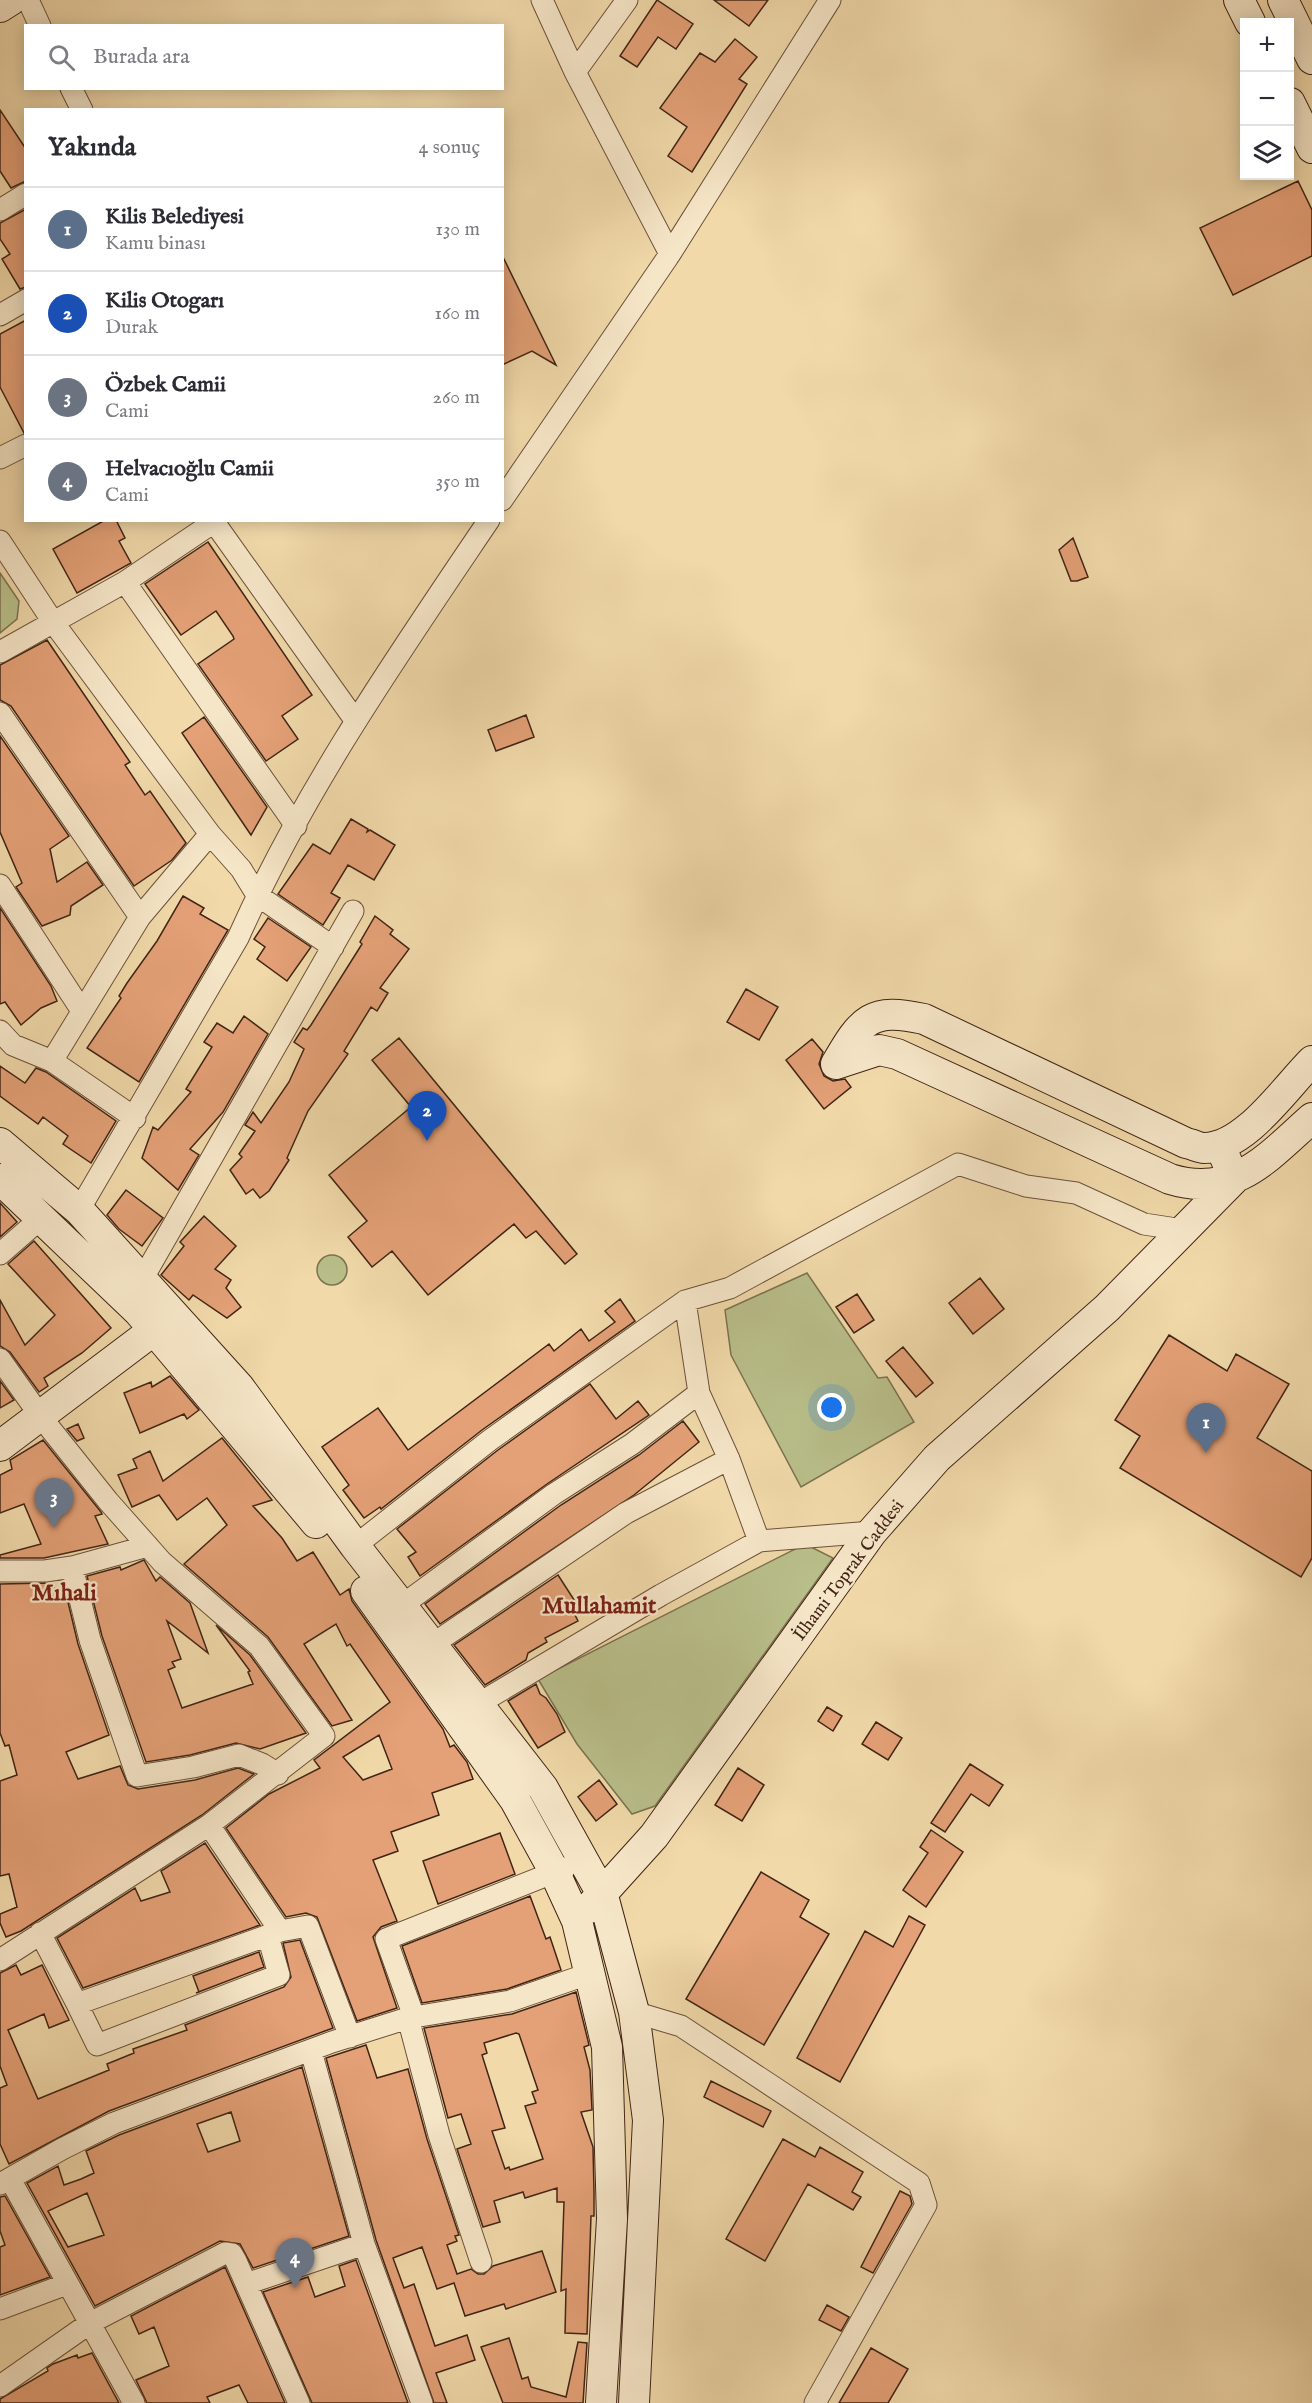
<!DOCTYPE html>
<html lang="tr">
<meta charset="utf-8">
<style>
:root{--surface:#fff;--page:#f7f7f7;--text:#2b2b33;--muted:#7c7c81;--line:#e1e1e2;--accent:#0f766e}
body{margin:0;font-family:"IM FELL English",serif;background:var(--page);color:var(--text)}
.controls{position:absolute;right:18px;top:18px;display:grid;overflow:hidden;border-radius:0px;box-shadow:0 3px 15px #0003}
.controls button{width:54px;height:54px;display:grid;place-items:center;padding:0;border:0;border-bottom:2px solid var(--line);background:var(--surface);color:var(--text);font:30px sans-serif}
.you{position:absolute;left:832px;top:1408px;width:21px;height:21px;margin:-15px;border:4px solid #fff;border-radius:50%;background:#1a73e8;box-shadow:0 0 0 9px #1a73e833}
.badge{display:grid;place-items:center;width:39px;height:39px;border-radius:50%;background:var(--accent);color:#fff;font-size:20px;font-weight:700}
.pin{position:absolute;translate:-50% -50px;filter:drop-shadow(0 2px 3px #0008)}
.pin::after{content:'';position:absolute;top:32px;width:21px;height:18px;background:inherit;clip-path:polygon(0 0,100% 0,50% 100%)}
.list{margin:0;padding:0;list-style:none}
h2{display:flex;justify-content:space-between;align-items:center;height:78px;margin:0;padding:0 24px;font-size:26px}
h2 small{font-size:20px;font-weight:400;color:var(--muted)}
.list li{display:grid;grid-template-columns:39px 1fr auto;gap:18px;align-items:center;box-sizing:border-box;height:84px;padding:0 24px;border-top:2px solid var(--line)}
.list b{display:block;font-size:22px;white-space:nowrap}
.list p{margin:0;font-size:20px;white-space:nowrap;color:var(--muted)}
.list em{font-size:20px;font-style:normal;color:var(--muted)}
.icon{flex:none;width:33px;height:33px;fill:none;stroke:currentColor;stroke-width:2;stroke-linecap:round;stroke-linejoin:round}
.map{position:relative;flex:none;width:1312px;height:2403px;overflow:hidden}
.search{position:absolute;background:var(--surface);box-shadow:0 3px 15px #0003;left:24px;top:24px;width:480px;height:66px;display:flex;align-items:center;gap:15px;box-sizing:border-box;padding:0 21px;border-radius:0px;color:var(--muted);font-size:22px}
.panel{position:absolute;background:var(--surface);box-shadow:0 3px 15px #0003;left:24px;top:108px;width:480px;height:414px;border-radius:0px}
.map>svg:first-child{display:block}
</style>
<div class="map">
<svg width="1312" height="2403" viewBox="0 0 1312 2403">
<rect width="100%" height="100%" fill="#f1d9aa"/>
<filter id="stains"><feTurbulence type="fractalNoise" baseFrequency=".00333" numOctaves="4"/><feColorMatrix values="0 0 0 0 .2 0 0 0 0 .09 0 0 0 0 .02 0 0 0 .5 -.17"/></filter>
<radialGradient id="worn" r=".72"><stop offset=".6" stop-color="#630" stop-opacity="0"/><stop offset="1" stop-color="#630" stop-opacity=".3"/></radialGradient>
<path fill="#b9bf8a" stroke="#7c7250" stroke-width="1.5" d="M0,573L19,601L17,619L0,633Z
M317 1270a15 15 0 1 1 30 0a15 15 0 1 1-30 0Z
M807,1273L878,1378L887,1377L914,1422L801,1487L731,1355L725,1310Z
M805,1544L833,1558L655,1806L632,1814L577,1744L538,1679Z"/>
<path fill="#e4a076" stroke="#402415" stroke-width="1.5" fill-rule="evenodd" d="M657,0L693,24L676,49L658,37L637,67L620,56Z
M714,0H768L749,26Z
M735,39L757,57L739,79L747,84L692,172L668,156L687,127L660,108L700,53L715,62Z
M0,110L26,149V181L11,188L0,171Z
M1298,181L1312,210V256L1233,295L1200,228Z
M26,209V287L20,289L2,259L10,254L0,239V223Z
M502,255L556,365L532,351L502,365Z
M26,320V432L24,433L0,387V334Z
M105,520H116L125,538L119,541L131,563L77,593L53,549Z
M1073,538L1088,577L1077,581H1071L1059,550Z
M208,542L312,695L282,716L298,739L266,761L198,664L234,639L233,636L216,611L181,635L145,584Z
M47,640L130,762L125,765L145,795L150,791L186,843L172,860L134,886L11,706L0,700V665Z
M526,715L534,737L496,751L488,730Z
M204,717L267,807L251,835L182,733Z
M0,736L69,836L50,849L57,882L87,862L103,885L71,906L70,915L42,926L16,887L22,883L0,832Z
M351,819L368,829L367,832L370,830L395,845L374,880L348,865L331,893L340,898L323,925L278,894L313,844L330,854Z
M183,896L204,908L200,914L228,930L139,1082L87,1048L121,998L119,996L127,983L157,941Z
M0,908L51,986L57,1001L41,1008L21,1025L5,1002L0,1004Z
M375,916L393,930L390,934L409,949L380,988L388,993L377,1011L371,1007L344,1051L348,1054L308,1111L287,1158L289,1160L269,1191L260,1198L253,1189L246,1194L230,1170L242,1157L239,1154L255,1131L245,1125L253,1112L261,1123L289,1082L304,1049L294,1042L303,1028L307,1030L311,1025L362,944L360,942Z
M268,918L311,947L287,981L257,959L265,947L254,939Z
M746,989L778,1007L759,1040L727,1022Z
M244,1016L268,1034L223,1112L190,1149L199,1155L178,1190L142,1158L153,1127L158,1130L191,1092L186,1089L212,1047L204,1042L217,1023L233,1033Z
M399,1038L577,1254L565,1264L536,1231L526,1238L514,1224L428,1295L392,1251L372,1267L348,1237L367,1221L329,1175L411,1107L372,1060Z
M812,1039L823,1052L819,1064L824,1076L833,1081L845,1079L851,1087L824,1109L786,1060Z
M0,1066L25,1083L36,1068L46,1072L116,1121L91,1163L63,1144L68,1136L43,1117L38,1124L0,1096Z
M126,1190L163,1218L142,1246L119,1229L107,1215Z
M0,1203L17,1222L0,1237Z
M204,1216L236,1246L215,1269L231,1280L226,1288L241,1307L227,1318L193,1295L189,1300L161,1275L184,1246L180,1242Z
M34,1241L111,1328L82,1353L44,1378L48,1386L39,1392L10,1352L0,1346V1300L25,1345L55,1315L8,1264Z
M980,1278L1004,1309L973,1334L949,1303Z
M857,1294L874,1320L854,1333L836,1307Z
M620,1299L635,1321L482,1430L381,1509L380,1507L364,1518L343,1490L349,1485L322,1447L378,1408L408,1450L549,1344L554,1351L581,1329L589,1341L615,1322L605,1311Z
M1169,1335L1227,1371L1236,1354L1289,1384L1257,1438L1312,1471V1558L1301,1577L1120,1468L1140,1436L1115,1420Z
M903,1347L933,1383L916,1397L886,1361Z
M170,1376L199,1410L187,1419L184,1414L140,1433L124,1393L151,1382L152,1387Z
M0,1381L14,1400L0,1408Z
M590,1384L616,1419L638,1401L649,1415L547,1484L420,1576L408,1557L416,1552L397,1529L498,1450Z
M683,1421L699,1442L634,1495L440,1624L425,1604L561,1505L639,1455Z
M78,1424L84,1438L77,1441L67,1429Z
M222,1438L272,1500L253,1506L282,1538L297,1561L313,1552L340,1595L349,1589L352,1601L443,1729L450,1747L454,1745L467,1762L473,1779L432,1793L439,1815L391,1832L398,1851L373,1860L397,1921L381,1927L373,1937L397,2008L357,2021L317,1917L306,1913L286,1917L226,1828L269,1794L320,1768L314,1760L390,1702L350,1644L347,1646L336,1624L304,1644L352,1720L332,1726L268,1637L184,1564L227,1525L207,1498L177,1520L159,1495L132,1507L118,1475L137,1468L133,1459L150,1451L163,1481ZM379,1735L392,1769L363,1780L343,1757Z
M43,1440L101,1512L102,1514L95,1516L108,1544L44,1558H0V1555L41,1544L24,1504L0,1513V1475L12,1469L10,1460Z
M144,1560L156,1581L160,1577L190,1603L208,1653L167,1621L181,1659L172,1662L175,1667L168,1670L182,1708L253,1684L248,1672L250,1671L216,1625L250,1655L306,1733L260,1749L236,1743L190,1755L146,1762L102,1636L87,1576L120,1567L121,1570Z
M558,1575L578,1606L572,1609L578,1621L545,1638L547,1642L528,1653L526,1660L485,1685L454,1645Z
M48,1583L67,1598L78,1644L109,1735L66,1752L78,1779L120,1766L128,1785L138,1789L195,1780L238,1768L254,1774L202,1815L21,1931L6,1937L0,1923V1914L17,1907L9,1874L0,1876V1781L17,1775L9,1745L5,1746L0,1733V1584Z
M536,1684L540,1694L546,1698L557,1714L565,1732L538,1748L508,1701Z
M827,1707L842,1716L833,1731L818,1721Z
M876,1722L902,1738L888,1760L862,1744Z
M970,1764L1003,1785L989,1806L971,1794L945,1832L931,1823Z
M738,1768L764,1785L742,1821L715,1805Z
M599,1780L617,1804L596,1821L578,1797Z
M931,1830L963,1852L926,1907L903,1890L928,1853L920,1847Z
M500,1833L515,1874L438,1904L423,1861Z
M205,1843L260,1925L83,1988L57,1938L135,1888L141,1901L170,1892L161,1871Z
M761,1872L809,1900L800,1917L829,1934L764,2045L686,1999Z
M530,1896L546,1939L550,1937L561,1970L507,1989L422,2003L402,1946Z
M909,1916L925,1925L840,2082L797,2058L865,1931L893,1947Z
M300,1940L333,2028L109,2111L9,2164L0,2144V2088L7,2085L0,2066V1973L16,1965L21,1975L42,1965L69,2020L49,2028L44,2014L8,2030L38,2099L109,2070L107,2064L134,2053L133,2049L187,2030L185,2025L284,1987L291,1977L283,1943Z
M259,1952L264,1967L196,1993L199,1992L193,1976Z
M576,1992L589,2045L584,2047L590,2070L592,2110L581,2112L593,2147L594,2193V2216H591L587,2334L565,2333L566,2289L561,2291L564,2202H557V2188L525,2198L523,2192L494,2201L500,2222L483,2227L457,2149L471,2144L461,2114L448,2118L424,2028L512,2014ZM516,2033L519,2034L538,2090L532,2092L536,2103L525,2106L543,2159L510,2170L509,2167L505,2169L492,2131L505,2128L482,2055L487,2053L484,2043Z
M366,2045L377,2078L408,2069L427,2139L459,2235L455,2236L457,2241L447,2245L457,2274L471,2269L478,2274H484L493,2266L542,2251L556,2292L506,2309L504,2304L465,2316L454,2283L437,2289L422,2247L393,2258L404,2288L414,2284L435,2346L467,2335L475,2360L436,2373L447,2403H434L376,2240L326,2058Z
M302,2067L349,2236L253,2268L240,2244L220,2241L95,2306L27,2183L58,2166L64,2185L81,2179L94,2173L86,2151L119,2135ZM231,2112L240,2141L208,2152L197,2124ZM87,2193L104,2235L68,2247L48,2211Z
M711,2081L771,2111L763,2127L704,2097Z
M783,2139L815,2157L820,2147L863,2172L852,2192L861,2197L853,2210L808,2184L765,2261L726,2239Z
M900,2191L910,2196L912,2204L873,2273L861,2267Z
M5,2196L50,2277L0,2295V2247L5,2245L0,2231V2197Z
M356,2260L408,2403H312L263,2292L308,2277L315,2297L345,2286L339,2266Z
M225,2267L285,2403H248L239,2385L207,2397L210,2403H147L136,2380L169,2366L154,2327L139,2334L131,2316Z
M827,2305L849,2317L841,2331L819,2320Z
M509,2338L522,2379L528,2377L531,2387L566,2397L578,2342L587,2343L583,2403H503L481,2347Z
M871,2348L908,2369L888,2403H839Z
M92,2353L119,2403H0V2399L48,2371L47,2368L53,2364L77,2355L78,2358Z"/>
<g fill="none" stroke-linecap="round" stroke-linejoin="round">
<g stroke="#6c513a" stroke-width="23">
<path id="street" d="M28,0L40,26
M542,0L575,72L670,254
M575,72L627,0
M71,88L82,110
M0,210L26,194
M0,315L26,300
M0,458L26,445
M502,500L670,254L830,0
M214,522L355,720
M0,541L53,622L210,834L241,869L257,895L333,947
M125,582L296,826
M0,652L125,582L217,520
M0,713L140,917
M0,885L82,1011
M0,1031L13,1045L52,1061L135,1118
M52,1061L140,917L210,834
M79,1210L238,938C304,790 398,655 489,520
M0,1254L40,1219
M143,1278L353,911
M685,1301L699,1393L729,1459L759,1541
M0,1359L41,1417L108,1501L162,1562L259,1646L324,1736L209,1825L0,1960
M355,1546L490,1440L685,1301L730,1288L958,1164L1026,1186L1076,1193L1144,1224L1183,1230
M72,1567L90,1640L137,1776L193,1767L239,1755L262,1764L278,1774
M0,1571H45L72,1567L148,1546
M401,1606L554,1494L632,1444L699,1393
M433,1644L626,1513L729,1459
M478,1704L661,1595L759,1541L872,1532
M209,1825L280,1931
M40,1933L77,2004L280,1931L308,1926L350,2037
M77,2004L97,2045L279,1975L268,1936
M634,2012L681,2026L919,2183L926,2205L815,2403
M311,2051L364,2244L422,2403
M10,2179L134,2403
M0,2184L62,2149L114,2123L332,2042L408,2018L510,2001L591,1973
M481,2262L439,2135L408,2018L413,2014L386,1939L565,1868
M246,2284L364,2244
M0,2309L67,2284
M0,2386L90,2323L225,2253L232,2254L236,2261L299,2403"/>
</g>
<g stroke="#402415" stroke-width="32">
<path id="secondary" d="M1239,0L1250,22
M1283,0L1312,59
M0,7L11,0
M1290,103L1312,148
M836,1064C862,1019 871,1007 924,1019L1186,1143C1192,1144 1199,1148 1204,1148C1245,1148 1285,1088 1312,1061
M836,1064L879,1050L897,1054L1170,1179C1234,1199 1268,1157 1312,1118
M0,1143L79,1210L239,1387L355,1546L543,1788L603,1896L634,2012L648,2120L634,2403
M0,1179L139,1312L316,1523
M0,1446L154,1330
M366,1591L515,1800L554,1871L577,1921L607,2047L612,2219L601,2403
M589,1908L654,1836L872,1532L937,1458L1107,1308L1234,1179L1220,1145"/>
</g>
<use href="#street" stroke="#f6e6c8" stroke-width="21"/>
<use href="#secondary" stroke="#f6e6c8" stroke-width="30"/>
</g>
<g text-anchor="middle" stroke-width="4.5" stroke-linejoin="round" paint-order="stroke">
<g font-size="18" fill="#402415" stroke="#f6e6c8">
<text transform="translate(848 1570) rotate(-53)" y="6">İlhami Toprak Caddesi</text>
</g>
<g font-size="24" font-weight="bold" fill="#7a1f14" stroke="#f6e6c8">
<text x="64" y="1600">Mıhali</text>
<text x="599" y="1613">Mullahamit</text>
</g>
</g>
<rect width="100%" height="100%" filter="url(#stains)"/>
<rect width="100%" height="100%" fill="url(#worn)"/>
</svg>
<div class="controls">
<button>+</button>
<button>−</button>
<button><svg class="icon" aria-label="layers" viewBox="0 0 24 24"><path d="M12 4l9 5-9 5-9-5zM3 14l9 5 9-5"/></svg></button>
</div>
<div class="you"></div>
<div class="pin badge" style="left:1206px;top:1453px;background:#5c6f8a">1</div>
<div class="pin badge" style="left:427px;top:1141px;background:#1a4fb4">2</div>
<div class="pin badge" style="left:54px;top:1528px;background:#6b7280">3</div>
<div class="pin badge" style="left:295px;top:2288px;background:#6b7280">4</div>
<div class="search"><svg class="icon" aria-label="search" viewBox="0 0 24 24"><circle cx="10" cy="10" r="6"/><path d="M15 15l6 6"/></svg>Burada ara</div>
<section class="panel">
<h2>Yakında<small>4 sonuç</small></h2>
<ul class="list">
<li><span class="badge" style="background:#5c6f8a">1</span><div><b>Kilis Belediyesi</b><p>Kamu binası</p></div><em>130 m</em></li>
<li><span class="badge" style="background:#1a4fb4">2</span><div><b>Kilis Otogarı</b><p>Durak</p></div><em>160 m</em></li>
<li><span class="badge" style="background:#6b7280">3</span><div><b>Özbek Camii</b><p>Cami</p></div><em>260 m</em></li>
<li><span class="badge" style="background:#6b7280">4</span><div><b>Helvacıoğlu Camii</b><p>Cami</p></div><em>350 m</em></li>
</ul>
</section>
</div>
